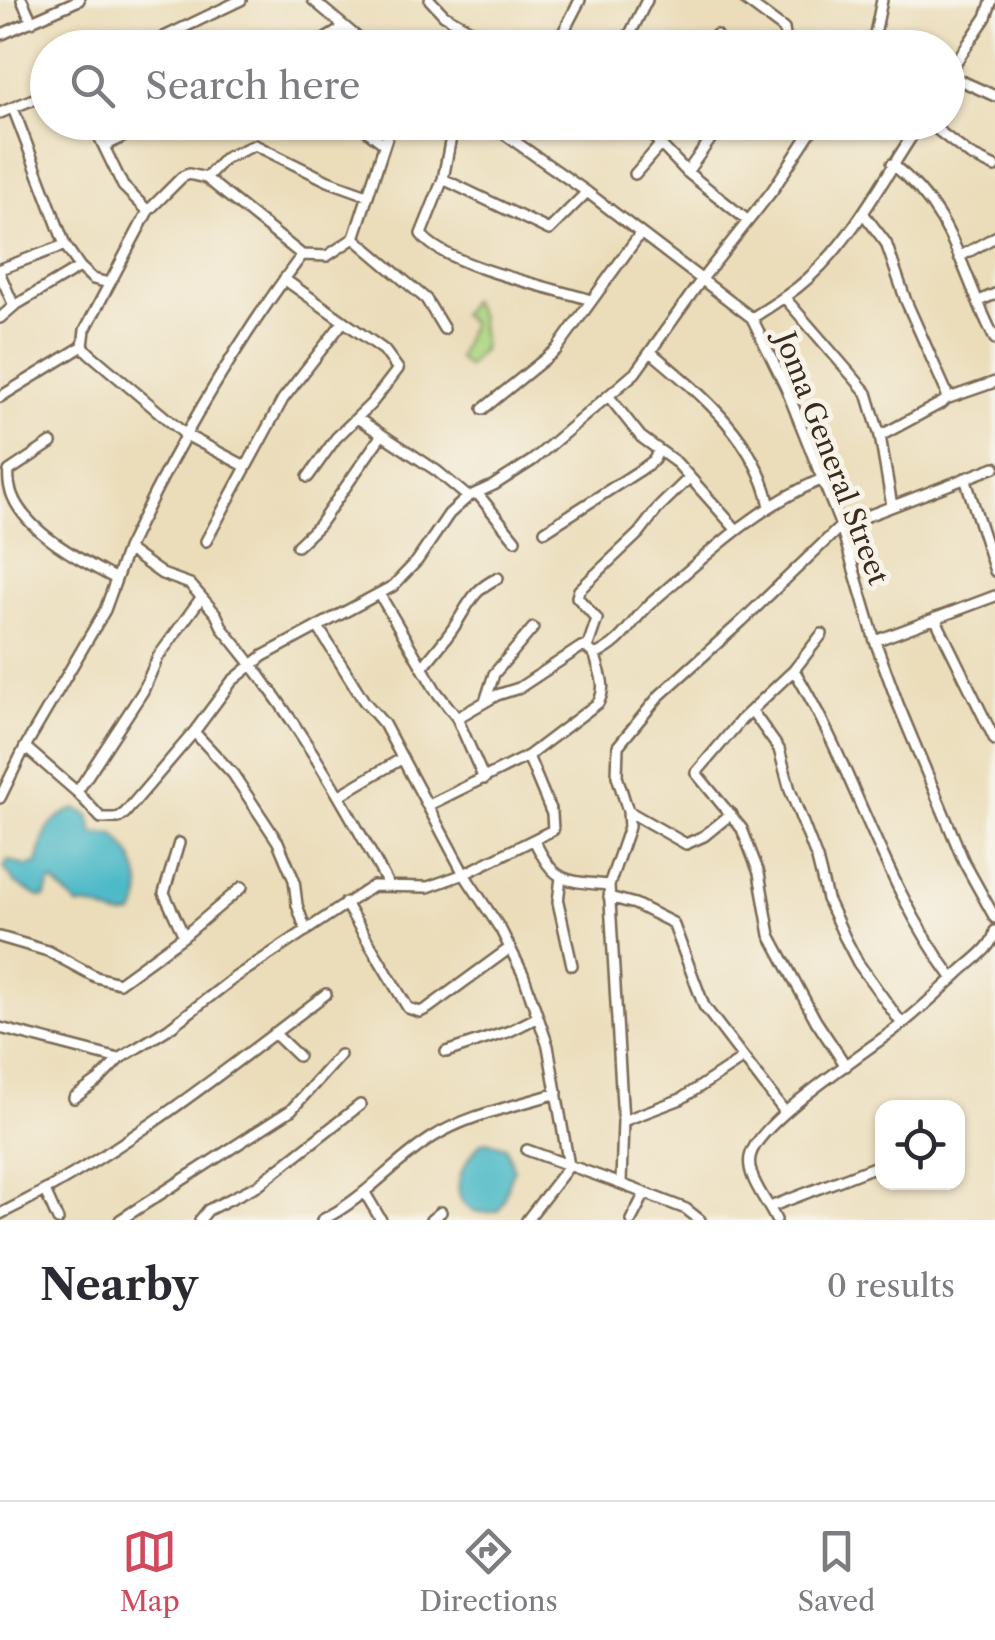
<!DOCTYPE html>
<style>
:root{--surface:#fff;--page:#f7f7f7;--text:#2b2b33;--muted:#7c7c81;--line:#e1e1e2;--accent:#d1495b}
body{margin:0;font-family:"Libre Caslon Text",serif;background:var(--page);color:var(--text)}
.controls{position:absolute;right:30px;bottom:30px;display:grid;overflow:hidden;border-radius:20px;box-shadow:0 2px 8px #0004}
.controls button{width:90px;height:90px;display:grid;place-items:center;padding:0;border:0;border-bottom:2px solid var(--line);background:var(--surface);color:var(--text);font:50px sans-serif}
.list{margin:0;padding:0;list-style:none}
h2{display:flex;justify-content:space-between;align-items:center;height:130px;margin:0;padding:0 40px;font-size:42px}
h2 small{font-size:32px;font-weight:400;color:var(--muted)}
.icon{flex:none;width:55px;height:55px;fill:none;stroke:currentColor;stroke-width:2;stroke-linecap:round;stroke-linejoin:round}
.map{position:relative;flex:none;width:995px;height:1220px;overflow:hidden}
.search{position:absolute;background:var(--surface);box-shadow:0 2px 8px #0004;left:30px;right:30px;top:30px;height:110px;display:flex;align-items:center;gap:25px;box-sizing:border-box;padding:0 35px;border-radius:55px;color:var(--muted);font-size:38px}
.sheet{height:280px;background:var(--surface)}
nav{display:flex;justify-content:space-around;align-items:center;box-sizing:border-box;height:140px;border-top:2px solid var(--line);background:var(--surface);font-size:28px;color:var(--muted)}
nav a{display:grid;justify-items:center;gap:5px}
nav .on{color:var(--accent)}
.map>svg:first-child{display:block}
</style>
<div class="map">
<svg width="995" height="1220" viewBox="0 0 995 1220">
<rect width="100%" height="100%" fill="#f7f3e8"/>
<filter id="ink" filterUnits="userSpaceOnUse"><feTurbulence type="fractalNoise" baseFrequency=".01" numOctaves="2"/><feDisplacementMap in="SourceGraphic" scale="20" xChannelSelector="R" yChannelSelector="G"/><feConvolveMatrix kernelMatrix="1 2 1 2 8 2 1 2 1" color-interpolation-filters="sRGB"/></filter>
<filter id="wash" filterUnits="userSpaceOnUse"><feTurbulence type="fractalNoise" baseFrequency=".0048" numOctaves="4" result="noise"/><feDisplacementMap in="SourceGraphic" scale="40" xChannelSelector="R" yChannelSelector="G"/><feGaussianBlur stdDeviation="2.25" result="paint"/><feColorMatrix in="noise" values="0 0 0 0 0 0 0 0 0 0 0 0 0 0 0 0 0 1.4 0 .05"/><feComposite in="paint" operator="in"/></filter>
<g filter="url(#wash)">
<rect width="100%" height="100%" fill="#ebddba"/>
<path fill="#abd581" stroke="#738050" stroke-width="2.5" d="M471,300L479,316L483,348L467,367L458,358L471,323L461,315Z"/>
<path fill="#4ebac8" stroke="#447273" stroke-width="2.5" d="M76,809L89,815L93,833L114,835C135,852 149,890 134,914C111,923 102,902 78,906L54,882L50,883L45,897H39L15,883L4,868L8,860L25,866L37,864C43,837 46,818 76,809Z
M486,1141L506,1147L514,1170C504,1183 509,1197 498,1211C456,1220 449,1185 470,1157C477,1149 476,1144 486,1141Z"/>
</g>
<g filter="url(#ink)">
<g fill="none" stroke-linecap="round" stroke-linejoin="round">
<g stroke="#796955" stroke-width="14">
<path id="minor" d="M22,0L32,22
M313,0L370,48
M430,0L444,15L503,48
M745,0L784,29L785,36L777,48
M0,35L79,0
M141,48L241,0
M310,48L345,27
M555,48L580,0
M623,48L647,0
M705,48L716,35
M866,48L875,34L882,0
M948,74L986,17L992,0
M948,75L995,96
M13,108L65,245L80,267L14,306
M0,113L48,93
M92,122L123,186L148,211
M355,122L384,144
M457,122L451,137L443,179L549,230L587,192
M487,122L587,192L752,318L786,388L841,526L875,641L898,704L964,862L995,918
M639,122L687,172L747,220
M927,122L970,155L995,167
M105,146L152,122
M892,164C957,215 960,272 995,339
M687,172L723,122
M635,174L660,145
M206,178L225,158L255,145L328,181L367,195
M443,179L421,234C444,266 550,287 591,300
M863,213L886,243L906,301L946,391V399L943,402L880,436
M354,238L426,299L444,329
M959,257L995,237
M80,267L93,279L109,283
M0,269L65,245
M0,274L14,306L0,318
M284,279L384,350L398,369L371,404L336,438L308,477
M784,297L867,393L880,436L892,506
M979,301L995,294
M752,318C768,308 784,298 798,287C851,245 883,178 921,122
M652,353C702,395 756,439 770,506
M0,397L83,346
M610,398L641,437L677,463L735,528
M946,399L995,382
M483,409L556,350L640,234
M357,418L437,471L468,497
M51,443L9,471C3,522 79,559 116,579
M245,466L186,435L89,353L83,346L85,330L148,211L182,177L189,174L206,178L302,255
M965,478L995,571
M477,493L515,540
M545,531L642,469L654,460L658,451
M206,541L283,399L343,322
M297,546L319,525L381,436
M380,595L436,691L457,718L484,779
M935,618L995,740
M318,627L364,701L384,724L464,874L501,930L523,974L548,1046L569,1166L527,1220
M822,634L794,670L741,720L696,773L742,829L759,873L770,935L816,1021L846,1066
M875,641L995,596
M587,648L597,619L577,597L579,590L639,533L659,507L689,478
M422,668C433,654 444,642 454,627C468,606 473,589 498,578
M794,670C856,772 881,881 953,979
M485,702L494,674L533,628
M752,711L779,749L790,790L817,859L827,899L845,938L858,963L902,1024
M457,718L497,695L519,688L581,647L587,648L595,655C625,641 628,624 651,603C705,556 755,508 820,480
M194,732L233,774L278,842L294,880L297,905L306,931
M25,747L77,792L101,818H118L125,813L194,732L232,681L263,656L393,586L417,561L449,514L468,497L494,485L533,460L635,373L702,279L772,191L817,122
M77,792L143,691L158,657L201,598
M340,795L401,759
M0,798L25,747L105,610L127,549
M429,805L528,756L598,703C608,685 599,673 595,655
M628,811L686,844L704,836L731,814
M534,840C555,883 563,881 609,885
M179,843L164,893L184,936
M561,877L558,902L572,965
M389,886C340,795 289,707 223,629L216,614L190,584L162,574L127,549C176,446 234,346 302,255L327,256L354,238L392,122
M609,897L635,904L673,923L704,1006L785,1112
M345,903L408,1008L420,1012L428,1008L510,948
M0,937L48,951L96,977L119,983L184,936L242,887
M0,1028L119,1059L168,1029L234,978L373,886L428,887L464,874L553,830L552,814L528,756
M274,1033L298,1056
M446,1052L510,1031L538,1017
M74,1098L99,1080L119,1059
M623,1121L681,1099L742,1059
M527,1150L621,1184
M45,1191L58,1220
M365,1193L381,1220
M770,1207L882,1164
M0,1214C118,1156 222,1073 326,994
M120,1220L291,1110L340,1055
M200,1220L208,1210L258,1185L360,1105
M322,1220C365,1199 394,1161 433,1137C469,1114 517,1106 557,1093
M431,1220L441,1212
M631,1220L644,1195
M700,1220L686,1209L621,1184L623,1121L609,885L629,827L628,811L617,776L618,746L660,695L742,621L841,526L995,467
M776,1220C768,1202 746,1177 750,1157C757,1122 867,1051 898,1027C920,1010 941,990 961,971C973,960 993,947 995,931"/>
</g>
<use href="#minor" stroke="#fff" stroke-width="9"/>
</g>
</g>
<g text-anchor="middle" stroke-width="10" stroke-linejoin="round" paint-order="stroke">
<g font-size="28" fill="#3b2a1e" stroke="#f7f3e8">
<text transform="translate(832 458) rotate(69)" y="10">Joma General Street</text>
</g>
</g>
</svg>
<div class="controls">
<button><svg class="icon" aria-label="locate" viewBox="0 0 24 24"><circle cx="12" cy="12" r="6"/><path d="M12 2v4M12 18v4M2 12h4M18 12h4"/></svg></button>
</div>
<div class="search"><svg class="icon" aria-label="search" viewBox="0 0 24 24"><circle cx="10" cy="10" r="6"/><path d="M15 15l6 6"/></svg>Search here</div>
</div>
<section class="sheet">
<h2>Nearby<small>0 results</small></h2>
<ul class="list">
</ul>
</section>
<nav>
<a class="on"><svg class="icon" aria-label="map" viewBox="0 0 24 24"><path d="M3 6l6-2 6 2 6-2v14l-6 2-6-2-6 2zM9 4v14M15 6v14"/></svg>Map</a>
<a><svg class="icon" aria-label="directions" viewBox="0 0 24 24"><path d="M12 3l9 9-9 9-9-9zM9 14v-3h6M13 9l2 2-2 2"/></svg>Directions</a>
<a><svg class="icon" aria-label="saved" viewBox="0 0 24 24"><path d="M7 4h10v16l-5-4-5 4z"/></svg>Saved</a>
</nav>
